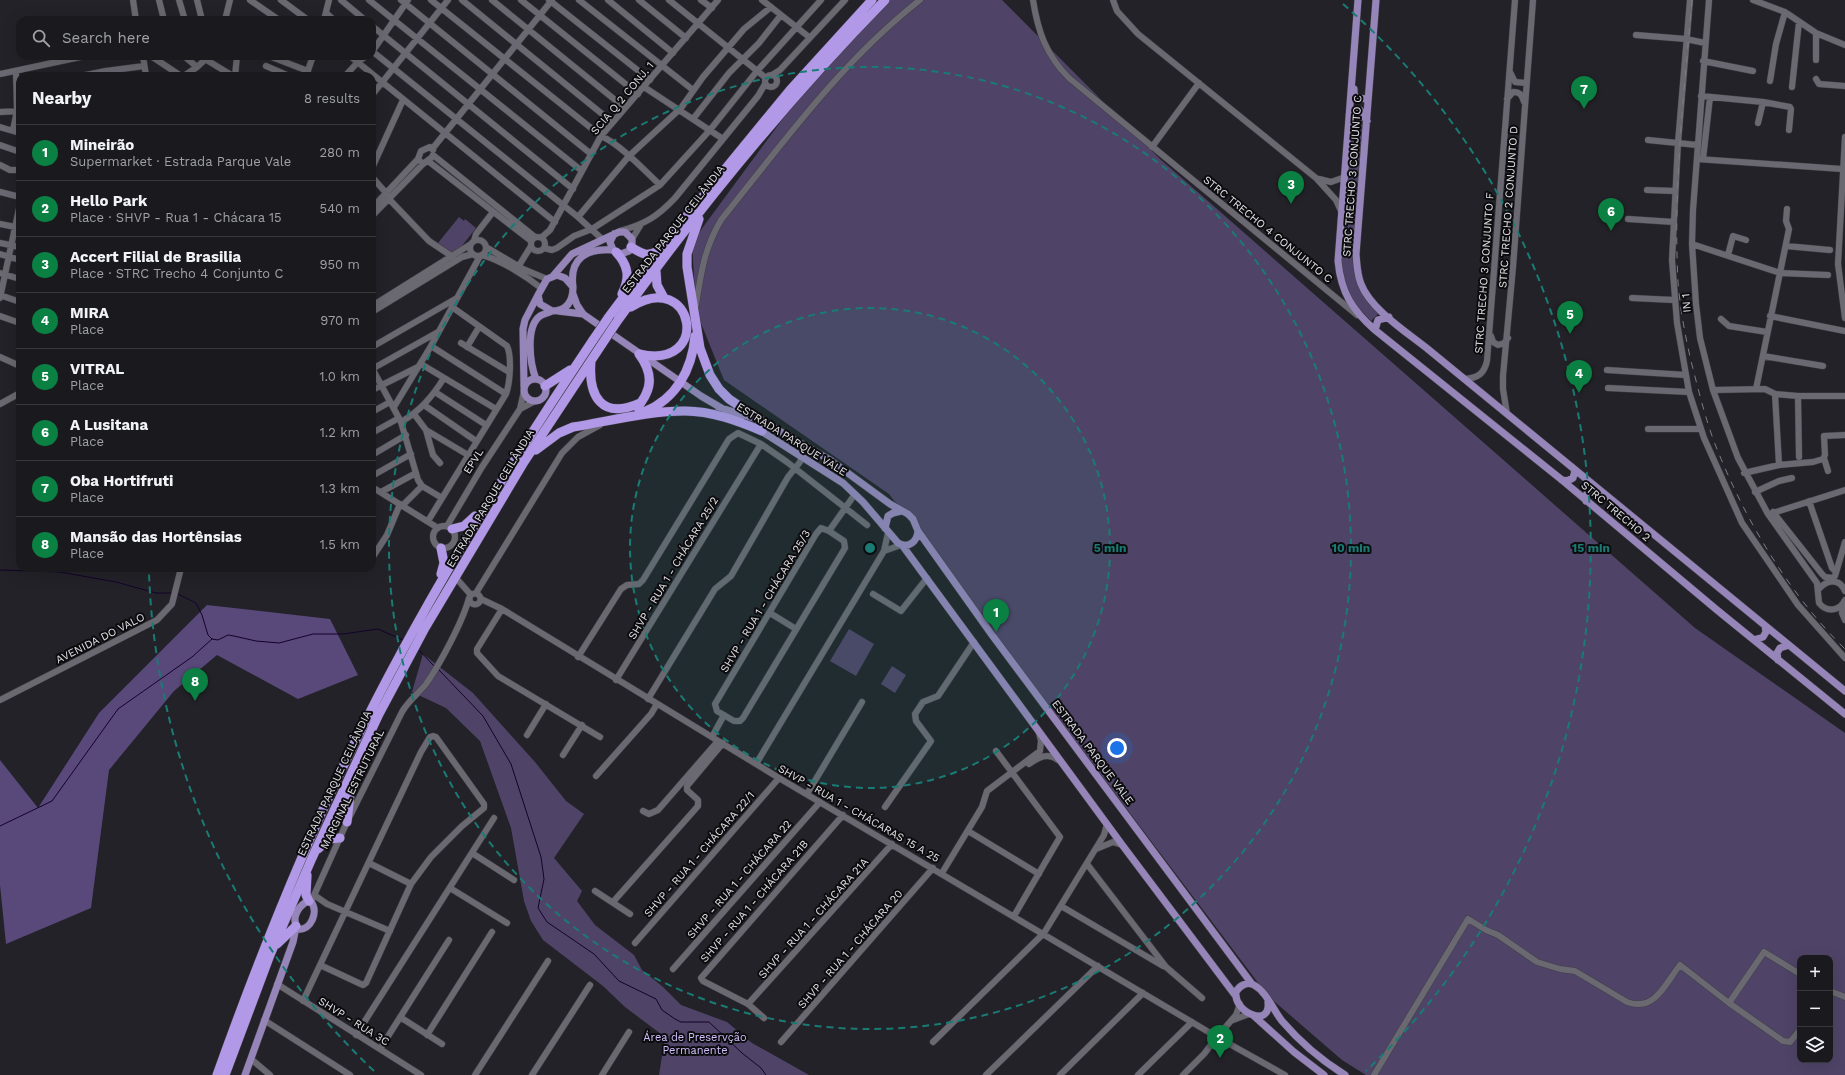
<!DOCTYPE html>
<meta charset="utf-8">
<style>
:root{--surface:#1a1a1e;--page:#27272b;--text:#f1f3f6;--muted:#9fa1a4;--line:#38383c;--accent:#0b8043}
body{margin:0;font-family:"Work Sans",sans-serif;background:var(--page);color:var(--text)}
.controls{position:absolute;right:12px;bottom:12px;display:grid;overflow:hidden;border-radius:8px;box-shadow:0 4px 16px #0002}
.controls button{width:36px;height:36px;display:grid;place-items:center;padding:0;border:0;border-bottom:1px solid var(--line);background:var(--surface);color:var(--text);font:20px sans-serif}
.you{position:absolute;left:1117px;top:748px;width:14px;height:14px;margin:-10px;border:3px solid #fff;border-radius:50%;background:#1a73e8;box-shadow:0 0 0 6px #1a73e833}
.badge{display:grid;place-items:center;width:26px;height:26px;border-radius:50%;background:var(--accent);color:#fff;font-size:13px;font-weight:700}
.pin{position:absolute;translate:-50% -33px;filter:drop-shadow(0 1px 2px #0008)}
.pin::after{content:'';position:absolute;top:21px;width:14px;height:12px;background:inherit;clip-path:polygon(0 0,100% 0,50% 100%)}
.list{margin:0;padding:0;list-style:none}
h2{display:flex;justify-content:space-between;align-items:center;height:52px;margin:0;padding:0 16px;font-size:17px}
h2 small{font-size:13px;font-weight:400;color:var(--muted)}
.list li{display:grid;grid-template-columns:26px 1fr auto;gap:12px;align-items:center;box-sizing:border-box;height:56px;padding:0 16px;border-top:1px solid var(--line)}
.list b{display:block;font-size:15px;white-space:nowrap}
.list p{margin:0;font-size:13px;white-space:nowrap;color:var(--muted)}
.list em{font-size:13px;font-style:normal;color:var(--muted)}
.icon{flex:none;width:22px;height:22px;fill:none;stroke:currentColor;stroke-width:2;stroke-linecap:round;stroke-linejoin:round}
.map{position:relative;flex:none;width:1845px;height:1075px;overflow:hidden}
.search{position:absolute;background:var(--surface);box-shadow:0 4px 16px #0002;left:16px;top:16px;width:360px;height:44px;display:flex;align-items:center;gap:10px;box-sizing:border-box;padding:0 14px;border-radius:12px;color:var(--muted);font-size:15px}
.panel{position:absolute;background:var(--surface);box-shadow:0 4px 16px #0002;left:16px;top:72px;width:360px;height:500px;border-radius:12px}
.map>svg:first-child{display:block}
</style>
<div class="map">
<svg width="1845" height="1075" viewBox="0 0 1845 1075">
<rect width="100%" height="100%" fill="#232228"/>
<path fill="#4f4467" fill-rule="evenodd" d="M884,0H1002L1160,159L1695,628L1845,733V1075H1366L1342,1060L1268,996L889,494L724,380L696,311L692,242L812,79ZM1800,958H1830V1060H1800Z
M1357,112L1362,116L1361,158L1352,255L1355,276L1364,296L1379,313L1371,321L1354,303L1343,280L1341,255L1353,115Z
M459,217L464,221L465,219L476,228L461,247L451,253L438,243Z
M849,629L874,644L856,676L830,661Z
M423,654L473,693L535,762L566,801L584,814L554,858L582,891L577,901L595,925L634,955L642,970L663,987L681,1005L727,1022L752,1043L809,1075H659L665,1037L625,1007L603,986L543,940L531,921L524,901L511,828L480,741L446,708L412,692Z
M892,666L906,675L895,693L881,684Z"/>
<path fill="#59497a" d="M207,605L330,619L358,675L298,699L217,655L174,691L109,770L91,908L6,944L0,885V760L38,808L99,713Z"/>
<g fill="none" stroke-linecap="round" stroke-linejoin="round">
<path stroke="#14022b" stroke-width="1" d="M0,570L60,572L116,582L156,593H173
M178,594L196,603L202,615L208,635L212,639L218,640L228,635L234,636L256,641L279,643L313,634H343L378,629L403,640
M418,649L435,667
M439,670L483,716L511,764L541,857L544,879L538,908L547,922L594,954L619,981L656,999L662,1010L675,1019L681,1022H709L742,1053L761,1068L766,1075
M0,826L52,801L118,709L192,657L212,639"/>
<g stroke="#403e44" stroke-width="7">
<path id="minor" d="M133,0L136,20
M159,0L164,20
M179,0L185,20
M197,0L202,20
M250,0L279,20
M281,0L308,20
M341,0L365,20
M369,0L582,171
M401,0L591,154
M431,0L601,136C620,144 645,171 660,185
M462,0L612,122
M492,0L625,108
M521,0L638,94
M549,0L650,80
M579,0L693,90
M608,0L673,53
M639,0L686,38
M669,0L766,78
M701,0L712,8
M762,0L809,37
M1033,0C1038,32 1046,55 1069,78L1357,315
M1113,0L1117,11L1138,34L1316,178L1336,200L1342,213
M1690,0L1678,143L1672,260L1677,323L1689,392L1704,438L1742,523L1798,605L1845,658
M1709,0L1693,210L1692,244L1696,304L1700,338L1713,390L1738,458L1768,514L1817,583L1819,603C1827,613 1840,611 1845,600
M1753,0L1785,12L1816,33L1845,45
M326,13L334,20
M225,20L230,0
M324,20L329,0
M372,26L573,189
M1816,33V60
M1636,35L1686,39L1705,43
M372,51L578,217L602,239
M372,52L408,0
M143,56L146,76
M151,56L181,76
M184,56L197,67
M269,56L308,71
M350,56L555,222
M205,59L233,76
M1703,61L1753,71
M266,66L289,76
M1510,72L1515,82L1526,83
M0,74L85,56
M765 81a6 6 0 1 1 12 0a6 6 0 1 1-12 0Z
M772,75L780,70L845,0
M81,76L106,71L144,66
M184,76L197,67L209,56
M235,76L237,56
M306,76L313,56
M345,76L357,63L366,56
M1816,79L1819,84L1845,86
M1770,81L1776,44L1785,12
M644,87L723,139
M1792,87L1799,22
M372,95L448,0
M1701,96L1763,102L1790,107L1791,109L1789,130
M1507,99L1513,92C1520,92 1522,95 1524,102
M0,112L20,111
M693,119L729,73L759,43L781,15
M1758,123L1763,102
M0,127L20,133
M13,130L17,111L16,71
M1845,137L1838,264L1845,318
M1648,140L1697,145
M0,145L20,152
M1152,147L1199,83
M433,148L552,0
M433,155L535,237
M418,159L423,164L431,158
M1697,159L1842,169
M1703,159L1710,97
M428,161L531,241
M0,165L10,170H20
M372,168L403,100
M372,177L387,194
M1319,179L1331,182L1345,177
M1647,190L1675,191
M0,192L20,197
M389,199L429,241L453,257
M372,208L418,159L421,151L430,147L433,150
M372,216L423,164
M578,217L629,156L681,108L703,77L744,29L771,7
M1628,219L1674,222
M0,224L20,228
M620,231C645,224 657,217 675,198L758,96L765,84
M531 244a7 7 0 1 1 14 0a7 7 0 1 1-14 0Z
M542,237L550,230L601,136L718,0
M632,239L640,226
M470 248a8 8 0 1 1 16 0a8 8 0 1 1-16 0Z
M474,241L476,234L493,212
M0,243L20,247
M1692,244L1780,273L1828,275
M1786,246L1830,250
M486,247L523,269L547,279
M544,248L552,250L557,248L574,236L592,229L660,185L710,130L757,71L821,0
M0,254L20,260
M482,255C501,260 526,276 541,288
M1728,255L1733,236L1746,240
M517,266L520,264L531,246
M0,273L20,279
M0,295L20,302
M0,298L20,204
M1632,298L1674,300
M696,305C701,273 704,249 721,220C783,143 841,62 920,0
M372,306L471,244
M372,312L462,257L473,254
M0,316L20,323
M1770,316L1845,331
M1721,319L1729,326L1767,332
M1491,336L1493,342L1498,345L1504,343L1508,338
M461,343L509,372
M431,346L506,394
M372,347L457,298
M467,347L479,327
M1763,356L1823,366
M0,357L20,366
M421,364L496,409
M372,368L401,422L418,480L422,486L442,498
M372,369L438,332
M1607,370L1686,375
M1464,379C1478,378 1484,374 1487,361L1515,0
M1608,388L1689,392
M1756,389L1789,229L1786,221L1787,209
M372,390L418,367
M1713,390L1765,389L1775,394L1798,396H1845
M435,392L486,425
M1775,394L1779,465
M1798,396L1799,457
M0,404L20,393
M424,405L476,441
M394,407L431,346L480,256
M520,409L535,401
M372,412L390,402
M414,414L426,430L468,455
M1507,414L1503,389V376L1513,267L1533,0
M401,422C420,411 432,397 444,378
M1648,429H1701
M426,430L433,455L440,463
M372,433L399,418
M372,455L406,435
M1824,458L1828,471
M1744,473L1779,465L1813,462L1823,459L1825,455L1824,436L1845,435
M372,476L411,454
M372,487L438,528
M381,492L416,473
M1755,492L1779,481L1792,478
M1809,501L1832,568L1836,572
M403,505L422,486
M1773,512L1822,574L1825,577L1834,578
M1770,514L1845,490
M428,521L506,394C510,383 512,357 507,346L452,307
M433 537a11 11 0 1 1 22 0a11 11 0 1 1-22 0Z
M447,526L482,467L520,409L524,391
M821,528L829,531L844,541L845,548L743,718L740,721H734L717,711L715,704L816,534Z
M829,531L855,494
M884,551L901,545
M372,558L387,535L400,504
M1835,576L1845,542
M456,578L471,595
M1818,590C1826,580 1839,577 1845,591
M476,593L562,453L578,437L600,425
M469.5 599a5.5 5.5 0 1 1 11 0a5.5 5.5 0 1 1-11 0Z
M873,594L901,611L927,578
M481,599L502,609L779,778L1217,1037L1236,1015L1240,1004
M1844,602L1842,613L1845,620
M502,609L477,649V653L498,676L600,737
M770,613L796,629
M578,657L621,589L627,585L639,584L643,580L729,439L738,433L761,444L787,462L867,525
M616,680L761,444
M648,699L715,589L731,576L788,477L800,462L802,456
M0,700L157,620L172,604L181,568
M527,735L546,704
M433,736L436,737L484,804V808L462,826L431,857L411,884L366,983L363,985L320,965L421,752L430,737Z
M712,737L724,715
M996,751L1060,837L1014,916
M563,755L582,725
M756,764L884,551L888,533
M1029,764C1039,757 1048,752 1058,760
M596,776L651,714L657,704
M807,794L862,702
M885,807L931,741L916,721L915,714L923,702L938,696L974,642
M643,811L649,814L658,810L718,741
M968,831L1039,874
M1096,849L1113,842L1122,845
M472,853L514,880
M369,863L411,884
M1087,864L1166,967L1202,998
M942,873L982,807L987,791L1040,751L1041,741L1039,733
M450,888L507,923
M595,891L630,914
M314,895L327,904L390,931
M311,902L347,822L402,712C408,701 418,694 426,684C440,664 463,621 469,598
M613,902L698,806V800L687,790V786L723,743
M1061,906L1163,966
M635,943L779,778
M673,969L820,802
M277,984L421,1075
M1830,991L1845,997
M303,1001L320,965
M1729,1003L1764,952L1800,974
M748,1004L892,844
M400,1017L442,1044
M764,1018L748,1004L703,981L701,978L843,815
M264,1020L350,1075
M1233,1020L1249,1014
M356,1035L494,818
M427,1035L492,932
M781,1042L933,868
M933,1042L1044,933L1104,835L1107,824
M380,1049L449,940
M251,1059L270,1075
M475,1075L548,961
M532,1075L590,985
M602,1075L629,1032
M986,1075L1098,966
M1060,1075L1143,993
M1138,1075L1192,1022
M1183,1075L1204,1054L1217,1037L1285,1075
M1374,1075L1468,919L1486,930L1498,935L1537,962L1560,969L1575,971L1627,1002C1655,1012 1665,984 1680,965L1729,1003L1783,1041L1790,1042L1800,1030"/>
</g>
<g stroke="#403e44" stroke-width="8">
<path id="major" d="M1358,0L1338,261C1341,292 1352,310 1375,330L1562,480L1717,610L1845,714
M1376,0L1356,254C1357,265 1357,274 1361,284C1371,310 1408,333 1429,350L1845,691
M1354,89V94L1357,98L1368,99
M1350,114L1355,110H1360L1367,121
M557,275L565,278L573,287C573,301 567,311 552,311L540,304L538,295L547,279Z
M553,276L572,254L619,232H625L632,239V244L629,251L621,254L613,250L610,242L614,234
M573,287C569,258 587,248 613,250
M573,294L577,305L583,314L701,396L740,419
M558,311L583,314
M1375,330L1378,320L1389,317
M536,379C530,364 525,327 540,316C543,314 548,313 552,311
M524 390a11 11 0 1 1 22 0a11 11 0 1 1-22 0Z
M524,387L523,329L525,320L538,295
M718,407L760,420L830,460L890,504L908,514L913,519L918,531C917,542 908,549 898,543L863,502L843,483L758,429
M1562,480L1567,481L1573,478L1575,471L1572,467
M1586,501C1585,493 1589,488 1597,488
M885,528L888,516L893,513L901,511
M918,531L992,635L1252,984
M902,545L1123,846L1235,995
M1754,640L1763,637L1766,632L1765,626
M1778,660L1777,653L1780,648L1789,645
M306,902H311C319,911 311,931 298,929C291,919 297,908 306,902Z
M1268,1002C1271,1029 1233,1012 1236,992C1239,986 1247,981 1254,985C1267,992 1273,1010 1282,1021C1300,1042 1321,1060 1345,1075
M1254,1016L1294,1052L1324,1075
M245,1075L293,942L296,927"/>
</g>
<g stroke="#403e44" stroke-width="10">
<path id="highway" d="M699,219L687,254V267L700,348L710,375L719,389L729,399L760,420
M631,247C642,254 647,257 658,251
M616,252C629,266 630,278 622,294
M656,271L657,285L664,298
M631,307C694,267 713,371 639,354
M608,318L658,251L790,90L872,0
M618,320C699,208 788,99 885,0
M591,361C588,397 602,420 640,403
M545,386L570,370
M638,408C640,403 644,399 646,394C653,380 648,366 639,354
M644,412C676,399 692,370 695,336
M536,450L559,433L573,427C610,421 648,411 685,411C712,411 738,421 762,431
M452,529L464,526L475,516
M441,548L444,563L441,574
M347,822L352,777
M318,849L329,839L340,838
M307,875L306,895L309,901
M277,944L296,926
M217,1075C260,955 307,836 365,722C432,589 510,464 593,340
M225,1075L270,955L312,858L378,716L425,628L524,462L602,344"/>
</g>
<use href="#minor" stroke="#6a6870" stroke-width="6"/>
<use href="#major" stroke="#9585b8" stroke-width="7"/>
<use href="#highway" stroke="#b299e8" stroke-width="9"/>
<path stroke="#7e7c82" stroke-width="1" stroke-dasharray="7 7" stroke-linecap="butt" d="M1692,0C1684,93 1673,188 1678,282C1680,308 1685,335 1691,361C1698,388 1705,418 1715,444C1744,518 1788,593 1845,649"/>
<g stroke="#403e44" stroke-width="10" stroke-linecap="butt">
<path id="highway-bridge" d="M593,340L608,318
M602,344L618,320"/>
</g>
<use href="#highway-bridge" stroke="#b299e8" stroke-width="9"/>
</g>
<circle cx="870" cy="548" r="240" fill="#1a7b74" fill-opacity=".12"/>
<g fill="none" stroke="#1a7b74" stroke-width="2" stroke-dasharray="7 5">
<circle cx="870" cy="548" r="240"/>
<circle cx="870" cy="548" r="481"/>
<path d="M374 1071A721 721 0 0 1 149 573M1343 4A721 721 0 0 1 1366 1071"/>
</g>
<g text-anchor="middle" stroke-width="4" stroke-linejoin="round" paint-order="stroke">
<g font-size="11" fill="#e2e0e5" stroke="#0c0c0f">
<text transform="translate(622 98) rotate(-50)" y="4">SCIA Q 2 CONJ. 1</text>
<text transform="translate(1352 176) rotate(-86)" y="4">STRC TRECHO 3 CONJUNTO C</text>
<text transform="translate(1508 207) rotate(-86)" y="4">STRC TRECHO 2 CONJUNTO D</text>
<text transform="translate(673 229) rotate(-52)" y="4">ESTRADA PARQUE CEILÂNDIA</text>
<text transform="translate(1268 229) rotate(39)" y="4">STRC TRECHO 4 CONJUNTO C</text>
<text transform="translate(1484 273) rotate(-86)" y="4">STRC TRECHO 3 CONJUNTO F</text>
<text transform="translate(1686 303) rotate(-95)" y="4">IN 1</text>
<text transform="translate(792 439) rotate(32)" y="4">ESTRADA PARQUE VALE</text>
<text transform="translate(473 461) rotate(-58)" y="4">EPVL</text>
<text transform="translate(490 498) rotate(-59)" y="4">ESTRADA PARQUE CEILÂNDIA</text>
<text transform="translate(1616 511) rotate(40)" y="4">STRC TRECHO 2</text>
<text transform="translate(673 568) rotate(-59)" y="4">SHVP - RUA 1 - CHÁCARA 25/2</text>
<text transform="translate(765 601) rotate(-59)" y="4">SHVP - RUA 1 - CHÁCARA 25/3</text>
<text transform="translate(100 638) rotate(-27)" y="4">AVENIDA DO VALO</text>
<text transform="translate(1093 752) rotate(53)" y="4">ESTRADA PARQUE VALE</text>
<text transform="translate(334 783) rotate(-65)" y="4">ESTRADA PARQUE CEILÂNDIA</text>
<text transform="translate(352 789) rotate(-64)" y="4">MARGINAL ESTRUTURAL</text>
<text transform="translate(859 813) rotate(30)" y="4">SHVP - RUA 1 - CHÁCARAS 15 A 25</text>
<text transform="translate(699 854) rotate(-49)" y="4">SHVP - RUA 1 - CHÁCARA 22/1</text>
<text transform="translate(739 879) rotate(-49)" y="4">SHVP - RUA 1 - CHÁCARA 22</text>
<text transform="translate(754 901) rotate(-49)" y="4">SHVP - RUA 1 - CHÁCARA 21B</text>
<text transform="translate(813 918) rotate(-48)" y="4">SHVP - RUA 1 - CHÁCARA 21A</text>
<text transform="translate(850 949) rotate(-49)" y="4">SHVP - RUA 1 - CHÁCARA 20</text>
<text transform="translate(354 1021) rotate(32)" y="4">SHVP - RUA 3C</text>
</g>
<g font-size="11" fill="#d1bffd" stroke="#0c0c0f">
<text x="695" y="1041">Área de Preservção<tspan x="695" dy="13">Permanente</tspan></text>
</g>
</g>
<circle cx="870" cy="548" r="6" fill="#1a7b74" stroke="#0c0c0f" stroke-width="2"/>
<g font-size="12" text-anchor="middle" font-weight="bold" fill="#1a7b74" stroke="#0c0c0f" stroke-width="4" stroke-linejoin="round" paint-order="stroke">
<text x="1110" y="552">5 min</text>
<text x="1351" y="552">10 min</text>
<text x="1591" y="552">15 min</text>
</g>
</svg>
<div class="controls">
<button>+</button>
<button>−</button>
<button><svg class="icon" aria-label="layers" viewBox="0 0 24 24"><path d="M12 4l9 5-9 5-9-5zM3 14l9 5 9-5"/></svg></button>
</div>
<div class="you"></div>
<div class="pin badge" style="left:996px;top:632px">1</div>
<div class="pin badge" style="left:1220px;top:1058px">2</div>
<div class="pin badge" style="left:1291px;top:204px">3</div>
<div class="pin badge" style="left:1579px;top:393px">4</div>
<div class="pin badge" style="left:1570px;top:334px">5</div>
<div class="pin badge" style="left:1611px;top:231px">6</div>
<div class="pin badge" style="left:1584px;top:109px">7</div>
<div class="pin badge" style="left:195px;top:701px">8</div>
<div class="search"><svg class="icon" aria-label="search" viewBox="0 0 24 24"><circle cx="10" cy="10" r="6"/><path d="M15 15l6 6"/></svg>Search here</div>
<section class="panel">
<h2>Nearby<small>8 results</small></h2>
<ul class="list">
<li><span class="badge">1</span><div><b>Mineirão</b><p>Supermarket · Estrada Parque Vale</p></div><em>280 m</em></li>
<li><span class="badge">2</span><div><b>Hello Park</b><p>Place · SHVP - Rua 1 - Chácara 15</p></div><em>540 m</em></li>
<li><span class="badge">3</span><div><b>Accert Filial de Brasilia</b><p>Place · STRC Trecho 4 Conjunto C</p></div><em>950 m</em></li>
<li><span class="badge">4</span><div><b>MIRA</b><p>Place</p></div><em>970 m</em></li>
<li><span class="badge">5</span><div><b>VITRAL</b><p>Place</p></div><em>1.0 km</em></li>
<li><span class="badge">6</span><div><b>A Lusitana</b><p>Place</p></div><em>1.2 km</em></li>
<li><span class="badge">7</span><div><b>Oba Hortifruti</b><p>Place</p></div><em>1.3 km</em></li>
<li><span class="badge">8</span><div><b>Mansão das Hortênsias</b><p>Place</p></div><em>1.5 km</em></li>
</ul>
</section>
</div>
